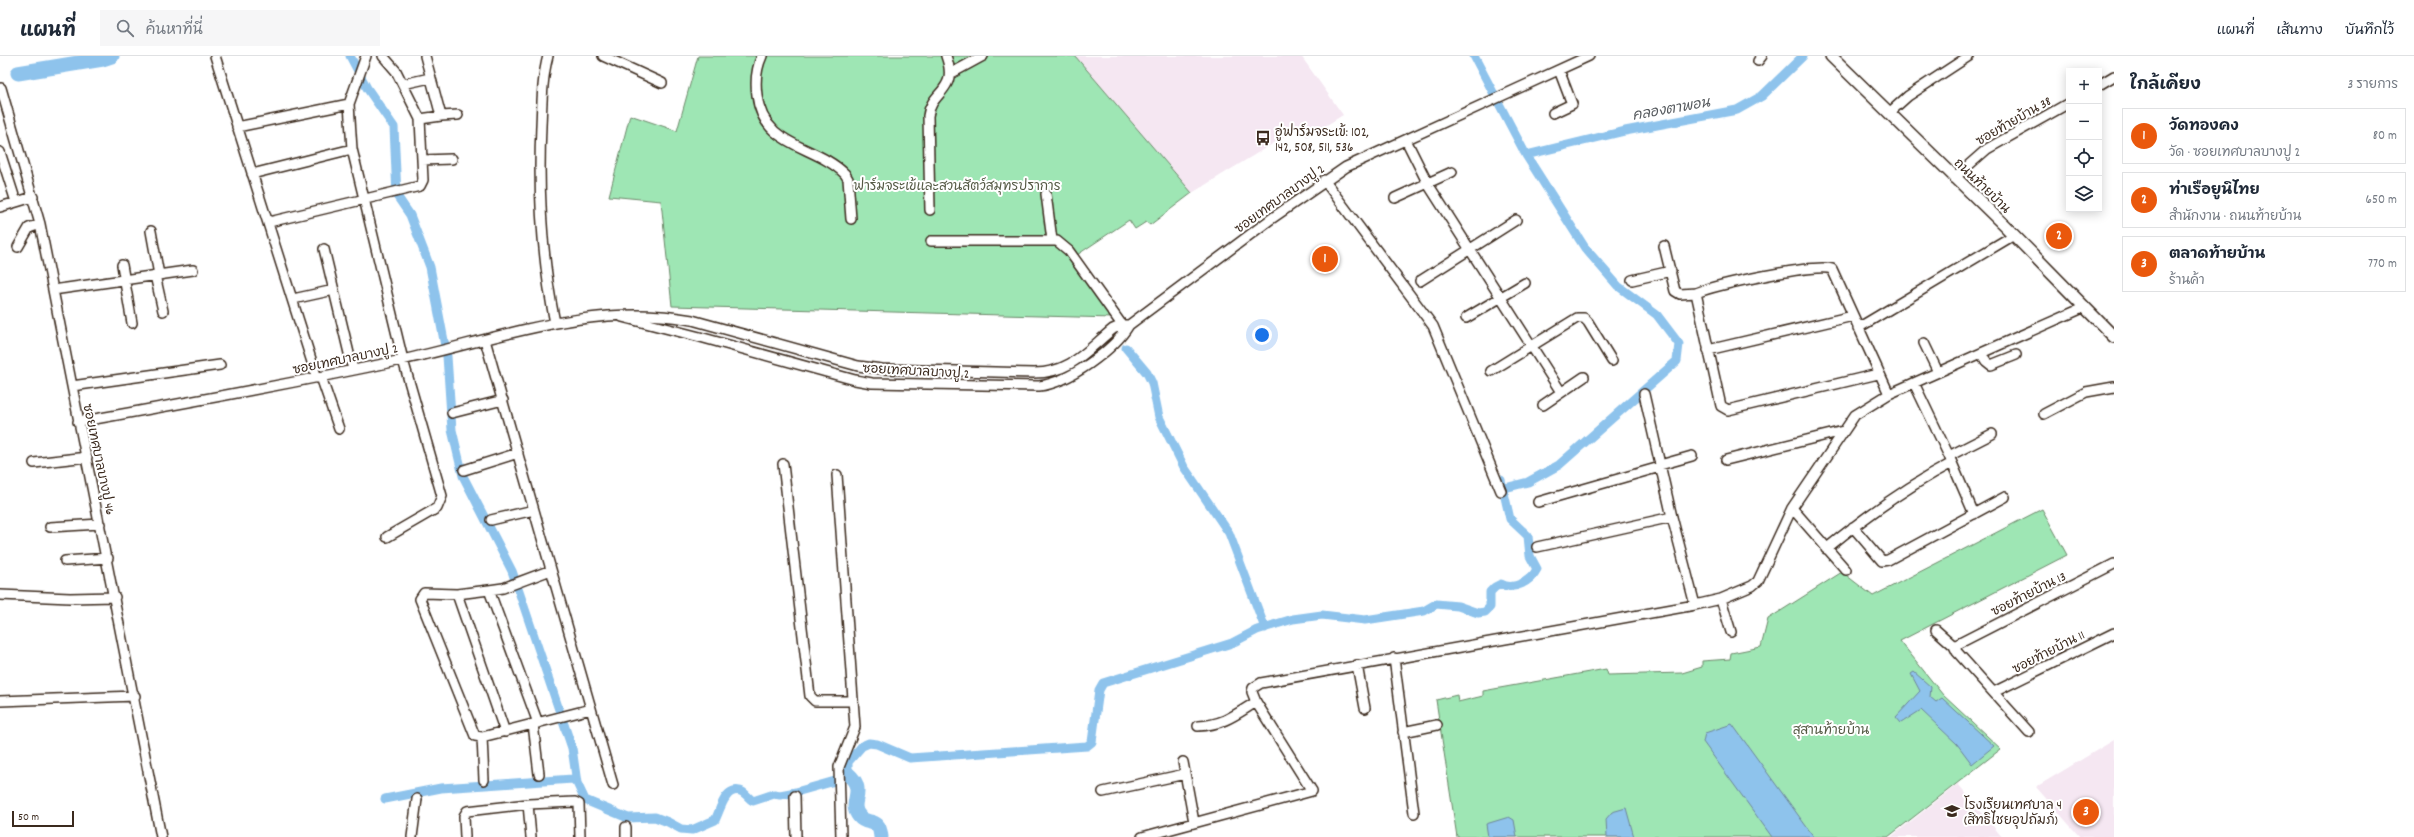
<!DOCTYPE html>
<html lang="th">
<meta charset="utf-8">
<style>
:root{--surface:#fff;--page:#f6f6f7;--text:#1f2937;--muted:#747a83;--line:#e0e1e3;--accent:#ea580c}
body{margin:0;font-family:Dekko,"Playpen Sans Thai",sans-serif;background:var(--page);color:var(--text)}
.controls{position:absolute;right:12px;top:12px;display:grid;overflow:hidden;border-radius:0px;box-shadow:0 2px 10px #0003}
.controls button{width:36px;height:36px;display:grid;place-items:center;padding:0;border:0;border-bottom:1px solid var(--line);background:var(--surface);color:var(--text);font:20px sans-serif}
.scale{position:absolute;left:12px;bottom:10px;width:62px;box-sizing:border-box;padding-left:4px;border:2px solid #3b2a1e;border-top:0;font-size:11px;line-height:14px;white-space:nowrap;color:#3b2a1e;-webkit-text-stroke:3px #fff;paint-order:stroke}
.you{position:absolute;left:1262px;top:279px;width:14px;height:14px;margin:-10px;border:3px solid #fff;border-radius:50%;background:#1a73e8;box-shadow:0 0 0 6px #1a73e833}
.badge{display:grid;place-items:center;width:26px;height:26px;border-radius:50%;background:var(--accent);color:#fff;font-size:13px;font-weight:700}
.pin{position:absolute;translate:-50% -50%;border:2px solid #fff;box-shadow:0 1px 4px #0006}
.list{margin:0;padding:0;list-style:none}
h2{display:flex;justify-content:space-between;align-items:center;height:52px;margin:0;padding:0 16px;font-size:17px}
h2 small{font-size:13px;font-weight:400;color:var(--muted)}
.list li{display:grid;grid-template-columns:26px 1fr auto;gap:12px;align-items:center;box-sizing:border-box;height:56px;margin:0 8px 8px;padding:0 8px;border:1px solid var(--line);border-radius:0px}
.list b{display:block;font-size:15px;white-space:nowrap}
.list p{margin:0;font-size:13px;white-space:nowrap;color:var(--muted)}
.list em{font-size:13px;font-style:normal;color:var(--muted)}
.icon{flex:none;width:22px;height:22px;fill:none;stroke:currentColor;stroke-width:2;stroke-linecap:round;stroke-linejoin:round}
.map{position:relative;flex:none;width:2114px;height:781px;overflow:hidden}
header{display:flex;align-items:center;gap:24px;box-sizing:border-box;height:56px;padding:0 20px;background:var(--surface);border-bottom:1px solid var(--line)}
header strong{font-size:19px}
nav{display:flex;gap:22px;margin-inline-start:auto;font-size:14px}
.search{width:280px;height:36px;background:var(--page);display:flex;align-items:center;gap:10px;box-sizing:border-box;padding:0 14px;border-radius:0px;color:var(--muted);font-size:15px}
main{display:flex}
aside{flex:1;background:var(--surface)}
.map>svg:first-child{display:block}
</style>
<header>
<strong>แผนที่</strong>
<div class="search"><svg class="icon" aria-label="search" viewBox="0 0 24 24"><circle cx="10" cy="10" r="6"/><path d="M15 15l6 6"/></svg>ค้นหาที่นี่</div>
<nav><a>แผนที่</a><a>เส้นทาง</a><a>บันทึกไว้</a></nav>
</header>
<main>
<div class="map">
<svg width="2114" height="781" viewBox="0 0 2114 781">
<rect width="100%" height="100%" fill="#fff"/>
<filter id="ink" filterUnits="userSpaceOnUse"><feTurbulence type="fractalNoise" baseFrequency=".025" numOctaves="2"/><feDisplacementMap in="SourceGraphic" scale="8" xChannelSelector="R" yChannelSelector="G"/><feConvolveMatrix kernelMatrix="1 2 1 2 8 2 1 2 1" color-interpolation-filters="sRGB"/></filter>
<g filter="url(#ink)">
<path fill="#f5e7f2" d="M1075,0H1301L1343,59L1307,81L1300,71L1192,137Z
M2114,684V781H2080L2036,731Z
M1958,728L2002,781H1891Z"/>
<path fill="#9ee6b4" stroke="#6c8869" d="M698,0H1075L1192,137L1150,169L1146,166L1135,173L1129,164L1071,203L1113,262L672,250L661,145L609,140L630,59L677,75Z
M2042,453L2067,499L1900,585L1943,639L2001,693L1888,781H1457L1436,644L1457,639L1458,646L1483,640V635L1606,613L1608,619L1682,617L1702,611V605L1730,603L1731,597L1761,591L1768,563L1842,516L1873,540Z"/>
<path fill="#8ec3ec" stroke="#6d869a" d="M1914,616L1931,631L1930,641L1936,646L1942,642L1994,690L1972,708L1957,688L1921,654L1901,667L1896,661L1920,635L1911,618Z
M1732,668L1814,781H1772L1703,686L1705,677Z
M1626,752L1634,781H1607L1606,763L1612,756Z
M1509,761L1514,764L1517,781H1488L1486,768Z"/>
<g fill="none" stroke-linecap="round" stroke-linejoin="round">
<path stroke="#8ec3ec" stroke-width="9" d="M350,0L367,32L394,71L397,140L410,159L430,211L445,290
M1474,0L1526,99L1585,192L1618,230L1657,259L1679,288L1677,305L1559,409L1528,426L1505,432
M1526,99L1625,75L1737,54L1762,40L1803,0
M1126,292L1147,317L1152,327L1159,361L1184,411L1229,477L1265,572
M447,300L452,374L463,420L512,515L572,692L577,727
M385,743L441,732L573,723L577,727L585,744L628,762L655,761L668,766L681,773L692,774L715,764C720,756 724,731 740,735C745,736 748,742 753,745L774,738L780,739L796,736L842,723L848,718V706L862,690L869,687L877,688L910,702L1087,690L1092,686L1099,634L1103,627L1232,587L1257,574L1293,563L1322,559L1365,564L1424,555L1436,548L1458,550L1478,557L1485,556L1490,551V536L1495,531L1501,528C1514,535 1531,525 1537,513L1530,500L1528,480L1510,463L1501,424"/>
<path stroke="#8ec3ec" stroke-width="15" d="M18,17L103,3L112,0
M848,718C868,735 847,746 859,760C867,771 879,759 881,781"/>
<g stroke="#3b2a1e" stroke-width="12">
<path id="minor" d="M215,0L317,322
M366,0L349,48L352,93L403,304L442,440L437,452L387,481
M383,0L396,15L420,63L441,60L425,0
M548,0C542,22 542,47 541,70C538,136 542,202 555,267
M603,0L662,27
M762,0C756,13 755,25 757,39C763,92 815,88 845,118L848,123L851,163
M1758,5L1762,0
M950,18L983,0
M403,28L430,22
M2099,29L2114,20
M1,32L40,168L161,781
M1553,57L1572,48L1559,14
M1889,57L1908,40L1969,0
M441,60L458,59
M237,71L349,48
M1406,84L1428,128L1561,336
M0,96L16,146
M422,104L452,103
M252,118L352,93
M1954,122L1987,93L2069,47
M1324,124L1433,270L1501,435
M1046,138L1052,184
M1395,142L1452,116
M0,151L33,141
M930,154L928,60C931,34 959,36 946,0
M269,166L420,130L423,124L420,63
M151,175L159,219
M931,185H1057L1069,195L1122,269
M1664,190L1675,235L1680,238L1696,237
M18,191L29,172L40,168
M324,193L353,314
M122,209L132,267
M155,219L163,255
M1632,224L1671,215
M1420,225L1516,164
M53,234L193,214
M293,243L334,234
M622,261L700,281L855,324L872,327L1039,330C1068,327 1114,294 1129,269L1271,163L1346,111L1589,0
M1466,262L1525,227
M1858,272L2014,179
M485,284L613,729
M1924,287L1938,316
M1708,294L1853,260
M1981,297L1986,305L1991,309L2016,299
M1491,315L1577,262H1584L1588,266L1612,305
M1878,318L1728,354L1721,350L1696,237C1715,229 1815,207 1832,213L1889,338
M321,321L339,373
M1914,327L1949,400
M72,330L220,309
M1644,338L1672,461L1695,549
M1543,349L1584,321
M452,357L503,344
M2044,358L2086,336L2114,331
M78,366C186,347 294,327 402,304C497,283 594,245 692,264L858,310L882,313L1034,317C1071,317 1087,294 1113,273L1122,269H1129
M1726,404L1843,375
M34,407L87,401
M1952,407L1974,458
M783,408L810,640L815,645H853
M1660,409L1692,400
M464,414L518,397
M837,419L855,671L839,711L841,781
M1538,446L1660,411
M1792,452L1846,514
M491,464L534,454
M50,471L100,468
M1853,471L1882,505L1888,504L2005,441
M1537,491L1672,461
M1826,493C1866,460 1906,431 1952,407L1949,400L1992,378
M65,505L108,502
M551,514L503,532L489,534L457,538L424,537L420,543L475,680L482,681L591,653
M489,534L538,667
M457,538L505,676
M0,539L70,542L115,541
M1721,543L1731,576
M1936,574L1954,590L1957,596L2029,676
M1954,590L2114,508
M1394,602L1414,757
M1357,609L1365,652
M1994,636L2114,577
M0,645L135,640
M533,668L539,718
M1198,670C1223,669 1235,659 1256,646
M1403,676L1437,669
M482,681L484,724
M1183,706L1194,766
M1103,736L1185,718
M795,740L796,781
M528,748L575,746L579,748L580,781
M412,781L417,743
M465,781L464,760L467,755L528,748L531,781
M626,781V771
M1142,781L1312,735L1256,646L1252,636L1253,632L1261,627L1695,549L1721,543L1752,530L1758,525L1792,452L1855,359L1889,338L2085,251"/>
</g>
<g stroke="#3b2a1e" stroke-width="14">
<path id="tertiary" d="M1831,0L2004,169L2114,281"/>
</g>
<use href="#minor" stroke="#fff" stroke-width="9"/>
<use href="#tertiary" stroke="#fff" stroke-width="11"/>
</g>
</g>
<defs>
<g id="bus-bare" transform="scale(1.2)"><path d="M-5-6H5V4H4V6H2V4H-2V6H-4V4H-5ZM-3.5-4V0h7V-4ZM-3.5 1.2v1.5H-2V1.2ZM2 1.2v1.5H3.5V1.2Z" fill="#3b2a1e" stroke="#fff" stroke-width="2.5" paint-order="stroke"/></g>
<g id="school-bare" transform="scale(1.2)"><path d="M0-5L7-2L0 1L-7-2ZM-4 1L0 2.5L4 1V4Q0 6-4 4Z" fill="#3b2a1e" stroke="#fff" stroke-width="2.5" paint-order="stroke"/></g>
</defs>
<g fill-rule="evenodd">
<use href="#bus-bare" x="1263" y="82"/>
<use href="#school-bare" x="1952" y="755"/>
</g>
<g text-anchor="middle" stroke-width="4" stroke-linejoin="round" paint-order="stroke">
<g font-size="13" fill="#3b2a1e" stroke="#fff">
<text transform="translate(2013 64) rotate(-30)" y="5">ซอยท้ายบ้าน 38</text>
<text transform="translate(1983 129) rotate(44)" y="5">ถนนท้ายบ้าน</text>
<text transform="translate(1279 142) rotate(-36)" y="5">ซอยเทศบาลบางปู 2</text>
<text transform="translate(345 302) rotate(-12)" y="5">ซอยเทศบาลบางปู 2</text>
<text transform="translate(916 314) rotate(3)" y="5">ซอยเทศบาลบางปู 2</text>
<text transform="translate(100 403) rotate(78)" y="5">ซอยเทศบาลบางปู 46</text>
<text transform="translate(2028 537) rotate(-27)" y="5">ซอยท้ายบ้าน 13</text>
<text transform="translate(2048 595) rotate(-27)" y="5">ซอยท้ายบ้าน 11</text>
</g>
<g font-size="13" fill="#3b2a1e" stroke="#fff" text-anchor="start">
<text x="1275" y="80">อู่ฟาร์มจระเข้: 102,<tspan x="1275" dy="15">142, 508, 511, 536</tspan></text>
<text x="1964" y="753">โรงเรียนเทศบาล 4<tspan x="1964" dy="15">(สิทธิไชยอุปถัมภ์)</tspan></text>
</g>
<g font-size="13" fill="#545944" stroke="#fff">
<text x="957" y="134">ฟาร์มจระเข้และสวนสัตว์สมุทรปราการ</text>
<text x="1831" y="678">สุสานท้ายบ้าน</text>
</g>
<g font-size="14" font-style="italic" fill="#54585c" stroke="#fff">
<text transform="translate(1671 52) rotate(-10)" y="5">คลองตาพอน</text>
</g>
</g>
</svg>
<div class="controls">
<button>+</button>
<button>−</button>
<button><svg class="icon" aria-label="locate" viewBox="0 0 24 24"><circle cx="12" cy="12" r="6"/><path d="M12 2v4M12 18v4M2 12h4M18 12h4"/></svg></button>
<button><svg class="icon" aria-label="layers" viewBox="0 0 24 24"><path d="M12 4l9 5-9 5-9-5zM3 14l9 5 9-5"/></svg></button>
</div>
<div class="scale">50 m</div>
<div class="you"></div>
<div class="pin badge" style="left:1325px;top:203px">1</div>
<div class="pin badge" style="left:2059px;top:180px">2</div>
<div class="pin badge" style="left:2086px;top:756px">3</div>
</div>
<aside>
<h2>ใกล้เคียง<small>3 รายการ</small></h2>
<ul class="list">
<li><span class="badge">1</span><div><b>วัดทองคง</b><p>วัด · ซอยเทศบาลบางปู 2</p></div><em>80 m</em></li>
<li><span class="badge">2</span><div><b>ท่าเรือยูนิไทย</b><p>สำนักงาน · ถนนท้ายบ้าน</p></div><em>650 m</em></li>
<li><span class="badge">3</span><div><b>ตลาดท้ายบ้าน</b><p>ร้านค้า</p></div><em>770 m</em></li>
</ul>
</aside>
</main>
